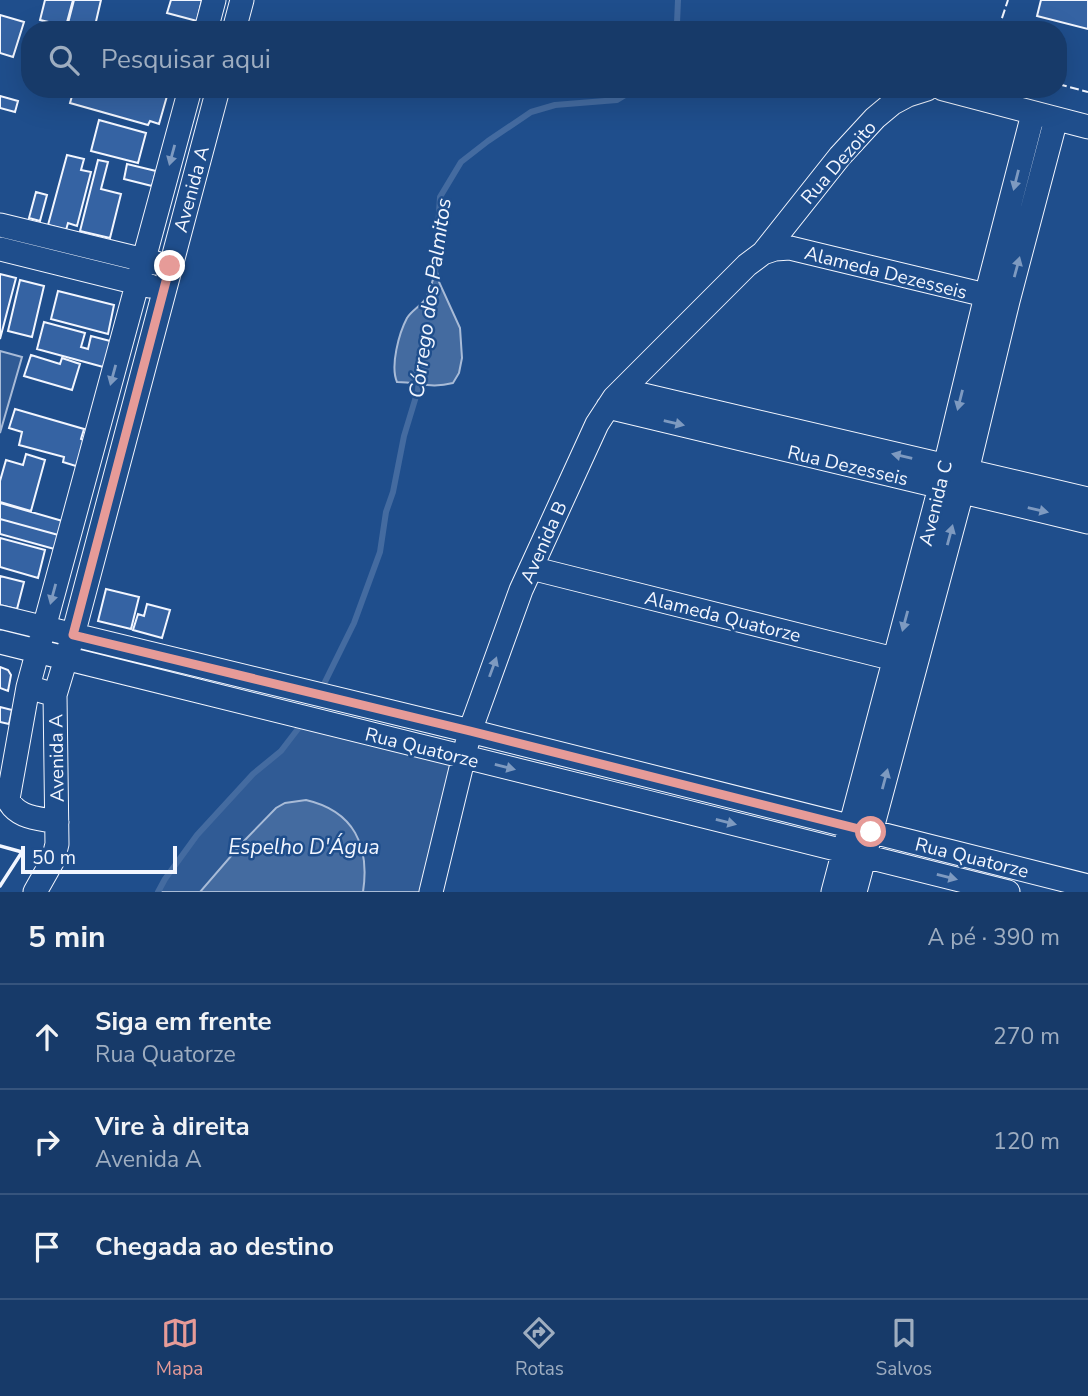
<!DOCTYPE html>
<html lang="pt">
<meta charset="utf-8">
<style>
:root{--surface:#173a69;--page:#244571;--text:#f1f3f6;--muted:#9eadc0;--line:#36547d;--accent:#e69b98}
body{margin:0;font-family:"Nunito Sans",sans-serif;background:var(--page);color:var(--text)}
.scale{position:absolute;left:21px;bottom:18px;width:156px;box-sizing:border-box;padding-left:7px;border:4px solid #f2f6ff;border-top:0;font-size:19px;line-height:24px;white-space:nowrap;color:#f2f6ff;-webkit-text-stroke:5px #1f4e8c;paint-order:stroke}
.stop{position:absolute;width:21px;height:21px;margin:-16px;border:5px solid #e69b98;border-radius:50%;background:#fff}
.stop.end{background:#e69b98;border-color:#fff;box-shadow:0 2px 7px #0008}
.list{margin:0;padding:0;list-style:none}
h2{display:flex;justify-content:space-between;align-items:center;height:91px;margin:0;padding:0 28px;font-size:30px}
h2 small{font-size:23px;font-weight:400;color:var(--muted)}
.list li{display:grid;grid-template-columns:46px 1fr auto;gap:21px;align-items:center;box-sizing:border-box;height:105px;padding:0 28px;border-top:2px solid var(--line)}
.list b{display:block;font-size:26px;white-space:nowrap}
.list p{margin:0;font-size:23px;white-space:nowrap;color:var(--muted)}
.list em{font-size:23px;font-style:normal;color:var(--muted)}
.icon{flex:none;width:38px;height:38px;fill:none;stroke:currentColor;stroke-width:2;stroke-linecap:round;stroke-linejoin:round}
.map{position:relative;flex:none;width:1088px;height:892px;overflow:hidden}
.search{position:absolute;background:var(--surface);box-shadow:0 7px 28px #0002;left:21px;right:21px;top:21px;height:77px;display:flex;align-items:center;gap:18px;box-sizing:border-box;padding:0 24px;border-radius:28px;color:var(--muted);font-size:26px}
.sheet{height:406px;background:var(--surface)}
nav{display:flex;justify-content:space-around;align-items:center;box-sizing:border-box;height:98px;border-top:2px solid var(--line);background:var(--surface);font-size:19px;color:var(--muted)}
nav a{display:grid;justify-items:center;gap:4px}
nav .on{color:var(--accent)}
.map>svg:first-child{display:block}
</style>
<div class="map">
<svg width="1088" height="892" viewBox="0 0 1088 892">
<rect width="100%" height="100%" fill="#1f4e8c"/>
<path fill="#305b95" stroke="#a8bbd7" stroke-width="2" d="M0,351L22,357L0,433Z
M306,721L460,760L428,892H159L165,880L197,836L253,775L281,751Z"/>
<path fill="#446ba0" stroke="#a8bbd7" stroke-width="2" d="M436,267L439,282L460,328L462,358L459,373L453,383C430,389 419,382 397,382C390,366 399,333 407,318C412,310 421,306 426,298C431,288 434,277 436,267Z
M306,800C354,811 370,846 363,892H200L244,841L276,808L285,803Z"/>
<g fill="none" stroke-linecap="round" stroke-linejoin="round">
<path stroke="#446ba0" stroke-width="6" d="M675,30L677,23L678,0
M435,275L440,197L461,162L488,141L531,112L555,105L617,100L635,89
M321,690L354,623L380,552L386,512L393,492L404,436L418,390L419,378
M158,892L165,879L197,835L253,774L281,751L304,721"/>
</g>
<path fill="#3563a3" stroke="#f2f6ff" stroke-width="2" d="M45,0H73L66,26L40,20Z
M74,0H101L94,30H80L67,27Z
M171,0H202L197,21L167,13Z
M1041,0H1088V29L1037,16Z
M0,15L24,22L13,57L0,53Z
M74,89H143L167,96L159,124L150,121L148,125L70,103Z
M0,96L18,101L15,112L0,108Z
M99,120L146,133L138,163L91,151Z
M67,155L84,159L81,170L91,172L77,226L68,223L66,230L48,225Z
M98,160L108,162L101,189L121,194L110,238L80,231Z
M127,164L156,171L152,186L124,179Z
M36,192L47,195L40,221L29,218Z
M0,274L16,278L0,339Z
M20,280L44,286L32,337L8,331Z
M58,291L114,305L108,334L51,319Z
M44,322L85,333L81,347L88,349L91,336L114,342L107,368L37,349Z
M31,355L60,364L62,358L80,364L72,390L24,376Z
M15,409L84,429L81,439L86,441L79,467L63,462L64,457L19,445L22,432L9,428Z
M26,454L45,460L31,511L0,502V481L6,460L23,465Z
M0,503L66,522L62,536L0,519Z
M0,519L62,536L58,550L0,534Z
M0,538L45,550L38,578L0,567Z
M0,576L24,582L17,609L0,605Z
M106,589L139,597L131,629L98,621Z
M147,604L170,610L162,638L133,630L138,614L144,616Z
M0,667L8,670L11,675L8,691L0,688Z
M0,707L12,710L9,724L0,722Z"/>
<g fill="none" stroke-linecap="round" stroke-linejoin="round">
<g stroke="#f2f6ff" stroke-width="25">
<path id="minor" d="M206,30L214,0
M234,30L242,0
M943,89L1088,127
M0,225L156,263
M0,249L150,286
M763,253L775,249L790,248L1002,299
M622,390L1088,499
M608,407L1088,522
M531,568L910,663
M0,617L470,731L1088,886
M0,642C336,723 672,809 1008,892
M28,687L8,799C16,818 38,818 57,822
M55,695L28,687L190,89
M35,892L53,860L57,844L55,695L73,635L218,89
M431,892L470,731L521,590L597,424L614,398L747,265L763,253L840,156L875,118L893,103L908,95L927,89
M833,892L940,487L986,296L1033,114
M855,892L962,492L1008,301L1056,119"/>
</g>
<use href="#minor" stroke="#1f4e8c" stroke-width="23"/>
<path stroke="#f2f6ff" stroke-width="2" stroke-dasharray="9 3.5" stroke-linecap="butt" d="M998,30L1008,0
M1058,84L1088,92"/>
<path stroke="#f2f6ff" stroke-width="3.5" d="M0,846L22,852L0,886"/>
</g>
<defs><path id="oneway-solid" d="M-6-.8H1V-3.2L6.5 0L1 3.2V.8H-6Z" transform="scale(1.75)"/></defs>
<g fill="#7e9ac0">
<use href="#oneway-solid" transform="translate(172 155) rotate(105)"/>
<use href="#oneway-solid" transform="translate(1016 180) rotate(104)"/>
<use href="#oneway-solid" transform="translate(1017 267) rotate(-75)"/>
<use href="#oneway-solid" transform="translate(113 375) rotate(105)"/>
<use href="#oneway-solid" transform="translate(960 400) rotate(104)"/>
<use href="#oneway-solid" transform="translate(674 423) rotate(13)"/>
<use href="#oneway-solid" transform="translate(902 456) rotate(-167)"/>
<use href="#oneway-solid" transform="translate(1038 510) rotate(13)"/>
<use href="#oneway-solid" transform="translate(950 535) rotate(-75)"/>
<use href="#oneway-solid" transform="translate(53 594) rotate(105)"/>
<use href="#oneway-solid" transform="translate(905 621) rotate(105)"/>
<use href="#oneway-solid" transform="translate(493 667) rotate(-70)"/>
<use href="#oneway-solid" transform="translate(505 767) rotate(14)"/>
<use href="#oneway-solid" transform="translate(885 779) rotate(-75)"/>
<use href="#oneway-solid" transform="translate(726 822) rotate(14)"/>
<use href="#oneway-solid" transform="translate(947 877) rotate(14)"/>
</g>
<g fill="none" stroke-linecap="round" stroke-linejoin="round">
<path stroke="#e69b98" stroke-width="9" d="M170,266L73,635L470,731L871,832"/>
</g>
<g text-anchor="middle" stroke-width="5" stroke-linejoin="round" paint-order="stroke">
<g font-size="19" fill="#f2f6ff" stroke="#1f4e8c">
<text transform="translate(838 162) rotate(-49)" y="7">Rua Dezoito</text>
<text transform="translate(191 189) rotate(-75)" y="7">Avenida A</text>
<text transform="translate(886 272) rotate(14)" y="7">Alameda Dezesseis</text>
<text transform="translate(848 465) rotate(13)" y="7">Rua Dezesseis</text>
<text transform="translate(935 503) rotate(-76)" y="7">Avenida C</text>
<text transform="translate(543 542) rotate(-66)" y="7">Avenida B</text>
<text transform="translate(723 616) rotate(14)" y="7">Alameda Quatorze</text>
<text transform="translate(422 747) rotate(14)" y="7">Rua Quatorze</text>
<text transform="translate(56 758) rotate(-91)" y="7">Avenida A</text>
<text transform="translate(972 857) rotate(14)" y="7">Rua Quatorze</text>
</g>
<g font-size="21" font-style="italic" fill="#f2f6ff" stroke="#1f4e8c">
<text transform="translate(430 298) rotate(-82)" y="7">Córrego dos Palmitos</text>
<text x="304" y="854">Espelho D'Água</text>
</g>
</g>
</svg>
<div class="scale">50 m</div>
<div class="stop" style="left:871px;top:832px"></div>
<div class="stop end" style="left:170px;top:266px"></div>
<div class="search"><svg class="icon" aria-label="search" viewBox="0 0 24 24"><circle cx="10" cy="10" r="6"/><path d="M15 15l6 6"/></svg>Pesquisar aqui</div>
</div>
<section class="sheet">
<h2>5 min<small>A pé · 390 m</small></h2>
<ul class="list">
<li><svg class="icon" aria-label="ahead" viewBox="0 0 24 24"><path d="M12 20V5M6 11l6-6 6 6"/></svg><div><b>Siga em frente</b><p>Rua Quatorze</p></div><em>270 m</em></li>
<li><svg class="icon" aria-label="right" viewBox="0 0 24 24"><path d="M7 20v-9h11M14 6l5 5-5 5"/></svg><div><b>Vire à direita</b><p>Avenida A</p></div><em>120 m</em></li>
<li><svg class="icon" aria-label="arrive" viewBox="0 0 24 24"><path d="M6 21V4h12l-3 4 3 4H6"/></svg><div><b>Chegada ao destino</b></div></li>
</ul>
</section>
<nav>
<a class="on"><svg class="icon" aria-label="map" viewBox="0 0 24 24"><path d="M3 6l6-2 6 2 6-2v14l-6 2-6-2-6 2zM9 4v14M15 6v14"/></svg>Mapa</a>
<a><svg class="icon" aria-label="directions" viewBox="0 0 24 24"><path d="M12 3l9 9-9 9-9-9zM9 14v-3h6M13 9l2 2-2 2"/></svg>Rotas</a>
<a><svg class="icon" aria-label="saved" viewBox="0 0 24 24"><path d="M7 4h10v16l-5-4-5 4z"/></svg>Salvos</a>
</nav>
